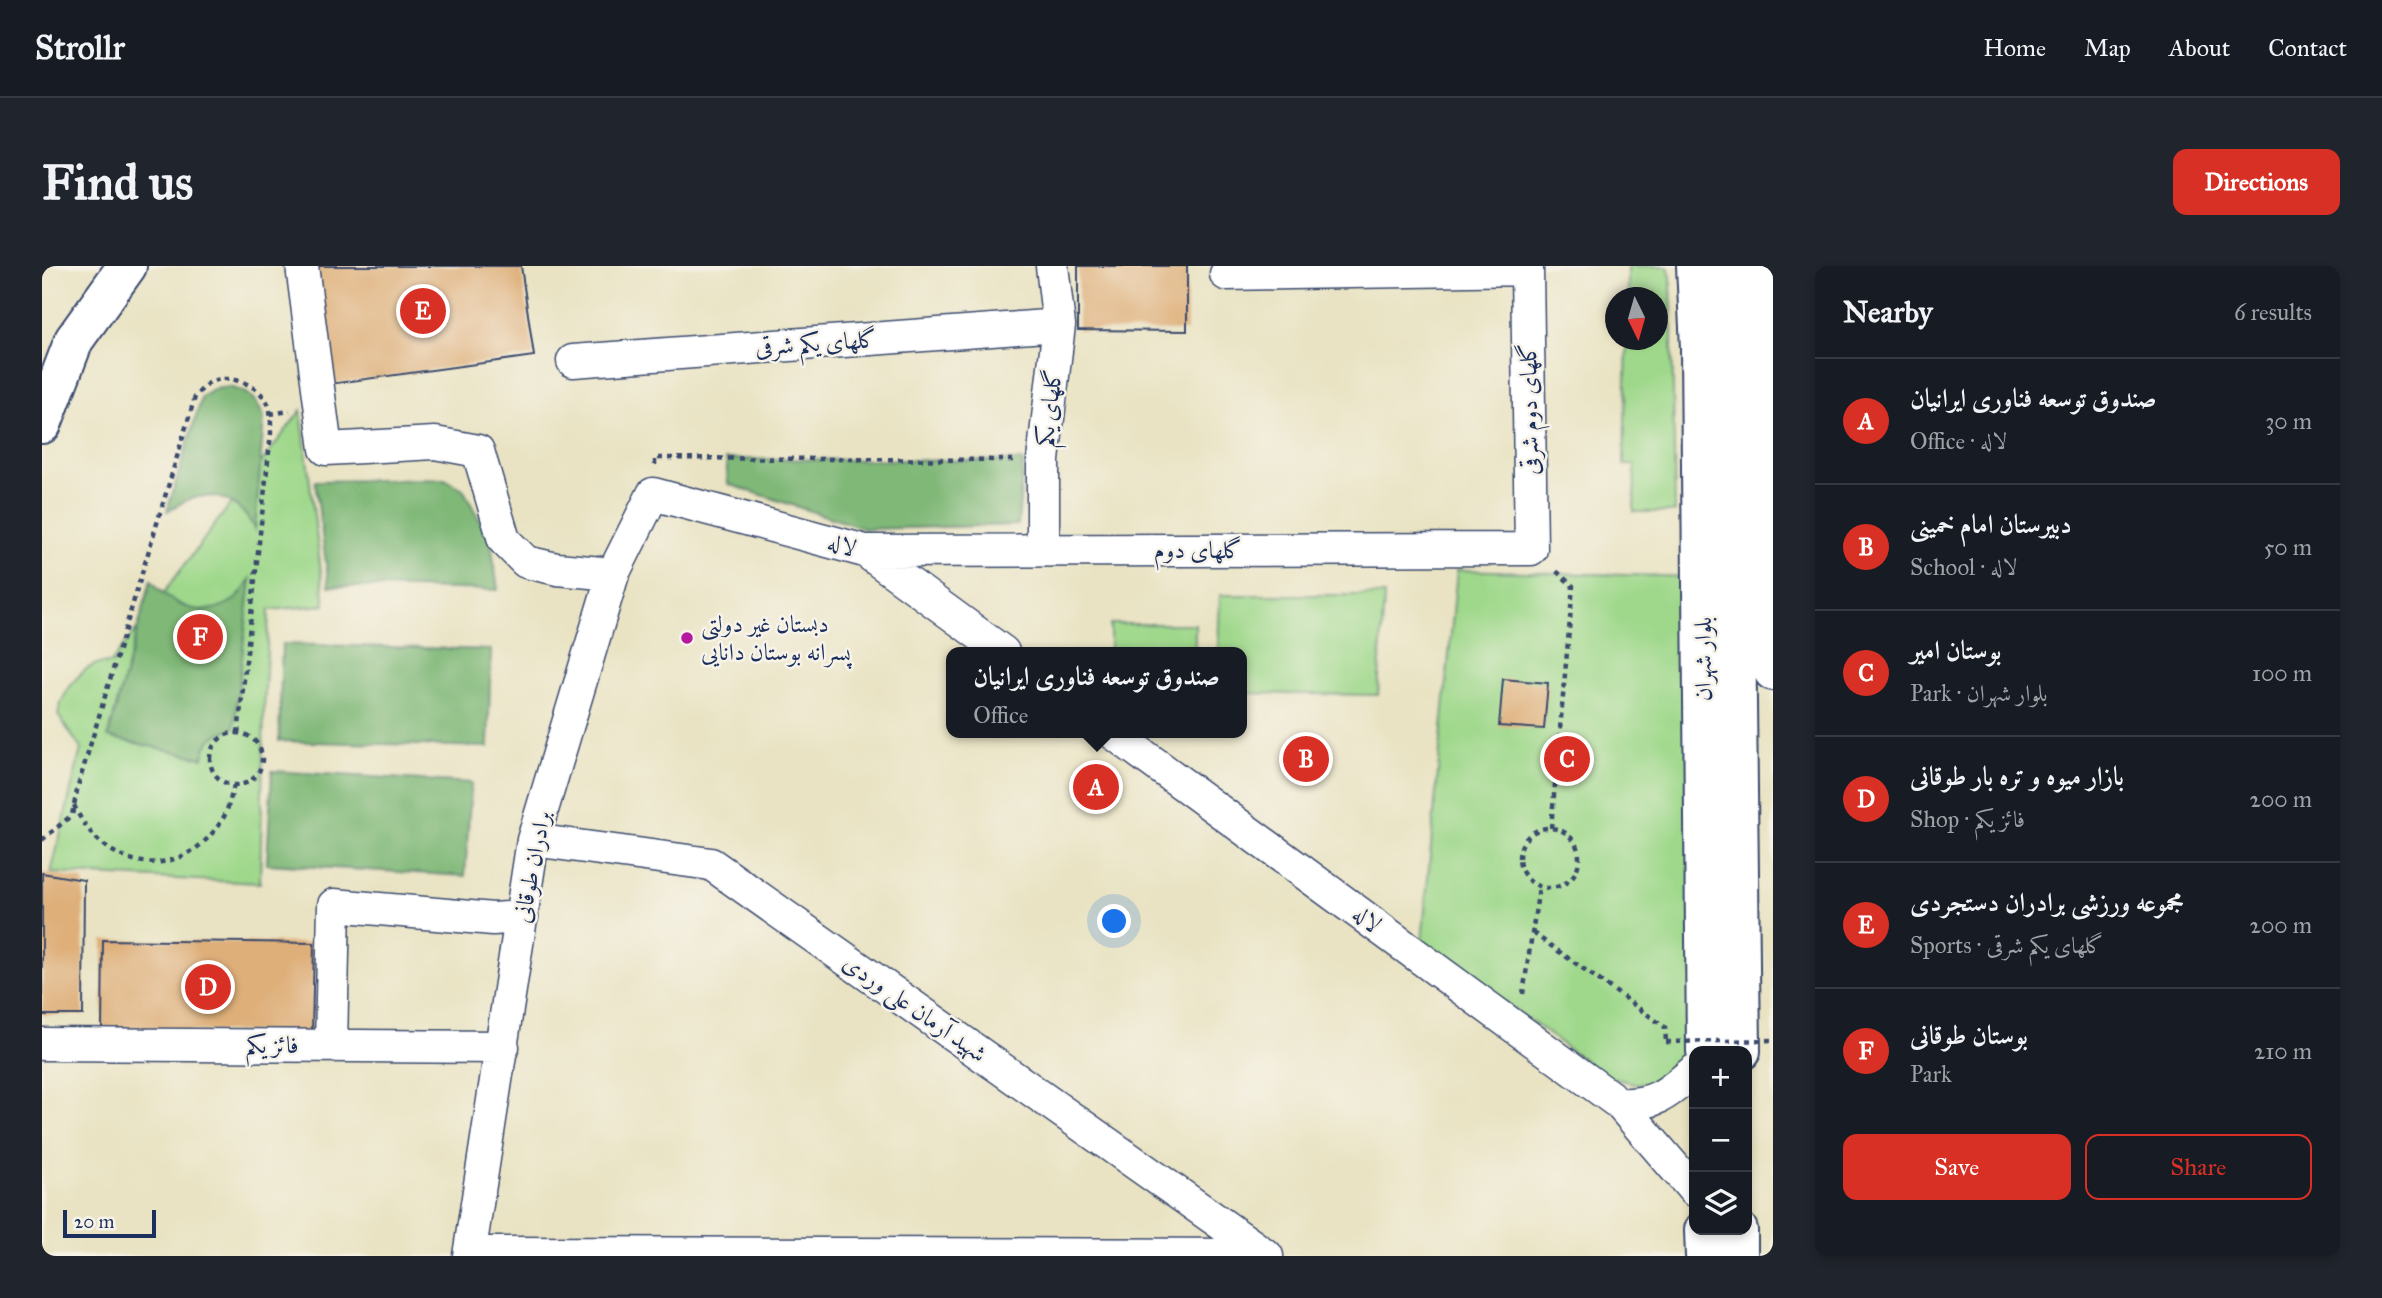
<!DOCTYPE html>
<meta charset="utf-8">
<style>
:root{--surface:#171b24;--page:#20242c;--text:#f1f3f6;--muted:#9ea1a6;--line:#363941;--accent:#d93025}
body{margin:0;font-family:"IM FELL Great Primer",Amiri,serif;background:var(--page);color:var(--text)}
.controls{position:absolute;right:21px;bottom:21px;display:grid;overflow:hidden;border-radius:14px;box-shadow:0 4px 10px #0003}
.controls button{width:63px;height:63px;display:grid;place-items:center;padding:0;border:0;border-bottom:2px solid var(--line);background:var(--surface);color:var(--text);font:35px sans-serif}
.compass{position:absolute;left:1563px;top:21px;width:63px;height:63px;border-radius:50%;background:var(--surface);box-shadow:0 4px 10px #0003;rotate:175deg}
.scale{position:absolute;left:21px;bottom:18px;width:93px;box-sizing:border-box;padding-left:7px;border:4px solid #1b2f5e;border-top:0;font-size:19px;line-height:24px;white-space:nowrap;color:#1b2f5e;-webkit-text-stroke:5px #f7f3e8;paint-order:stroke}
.you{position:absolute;left:1073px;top:656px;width:24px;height:24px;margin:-18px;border:5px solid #fff;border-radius:50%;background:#1a73e8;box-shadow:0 0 0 10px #1a73e833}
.badge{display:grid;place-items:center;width:46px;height:46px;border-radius:50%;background:var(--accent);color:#fff;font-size:23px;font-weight:700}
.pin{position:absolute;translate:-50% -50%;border:4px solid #fff;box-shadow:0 2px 7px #0006}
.popup{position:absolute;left:904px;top:381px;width:301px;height:91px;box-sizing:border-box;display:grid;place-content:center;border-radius:14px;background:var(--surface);filter:drop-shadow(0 2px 5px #0005);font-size:23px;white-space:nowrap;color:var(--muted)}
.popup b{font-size:26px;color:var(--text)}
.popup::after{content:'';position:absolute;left:50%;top:100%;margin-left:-14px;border:14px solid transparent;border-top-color:var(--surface)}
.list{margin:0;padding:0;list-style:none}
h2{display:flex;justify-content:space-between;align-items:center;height:91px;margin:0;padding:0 28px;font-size:30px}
h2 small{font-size:23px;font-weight:400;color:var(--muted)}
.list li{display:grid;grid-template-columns:46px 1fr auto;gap:21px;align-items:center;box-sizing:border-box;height:126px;padding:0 28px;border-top:2px solid var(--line)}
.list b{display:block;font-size:26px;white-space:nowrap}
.list p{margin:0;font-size:23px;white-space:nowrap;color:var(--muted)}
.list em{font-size:23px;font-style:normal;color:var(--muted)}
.actions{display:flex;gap:14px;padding:21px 28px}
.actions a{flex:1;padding:16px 0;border:2px solid var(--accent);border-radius:14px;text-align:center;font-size:24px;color:var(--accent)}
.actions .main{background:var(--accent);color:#fff}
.icon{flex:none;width:38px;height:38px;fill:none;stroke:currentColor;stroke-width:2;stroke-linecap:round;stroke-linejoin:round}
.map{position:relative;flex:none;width:1731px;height:990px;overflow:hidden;border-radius:14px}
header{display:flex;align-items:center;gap:42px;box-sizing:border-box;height:98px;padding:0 35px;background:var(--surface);border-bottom:2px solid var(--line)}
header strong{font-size:33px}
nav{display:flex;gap:38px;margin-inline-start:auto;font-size:24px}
.intro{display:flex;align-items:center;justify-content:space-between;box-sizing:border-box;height:168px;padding:0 42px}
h1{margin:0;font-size:49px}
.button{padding:18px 32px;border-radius:14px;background:var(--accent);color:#fff;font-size:24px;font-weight:700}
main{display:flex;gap:42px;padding:0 42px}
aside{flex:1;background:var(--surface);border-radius:14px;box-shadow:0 4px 10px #0003}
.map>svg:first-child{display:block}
</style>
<header>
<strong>Strollr</strong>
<nav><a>Home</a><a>Map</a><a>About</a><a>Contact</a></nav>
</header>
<div class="intro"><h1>Find us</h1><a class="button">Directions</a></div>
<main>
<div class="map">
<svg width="1731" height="990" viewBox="0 0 1731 990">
<rect width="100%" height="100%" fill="#f7f3e8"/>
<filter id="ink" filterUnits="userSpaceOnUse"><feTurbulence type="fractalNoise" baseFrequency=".0143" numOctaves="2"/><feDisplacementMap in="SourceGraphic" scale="14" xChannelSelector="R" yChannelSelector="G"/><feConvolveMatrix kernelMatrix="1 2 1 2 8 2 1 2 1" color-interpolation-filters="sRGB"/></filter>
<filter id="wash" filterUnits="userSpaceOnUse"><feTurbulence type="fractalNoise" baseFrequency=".00686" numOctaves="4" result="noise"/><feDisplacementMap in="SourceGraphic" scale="28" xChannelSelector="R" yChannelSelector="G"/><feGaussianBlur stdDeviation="1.57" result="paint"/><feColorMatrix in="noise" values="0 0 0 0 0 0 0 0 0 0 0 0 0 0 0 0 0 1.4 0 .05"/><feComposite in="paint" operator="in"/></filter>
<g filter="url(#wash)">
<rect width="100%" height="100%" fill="#e9e3c3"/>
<path fill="#9fd88b" stroke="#5d8474" stroke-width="2" d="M1586,0H1626L1629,11L1633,246H1592L1593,199H1582L1585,74H1616V32L1586,31Z
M259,144L283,339L227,344L222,442L218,617L9,607L39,483L16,449C18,432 35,406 52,399C56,397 64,398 69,397Z
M1415,304L1652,311L1651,785L1642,801L1611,819L1592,817L1565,811L1380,676Z
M1178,329H1342L1336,429L1199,427V386H1176Z
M1068,358H1153V386H1068Z"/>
<path fill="#7fb877" stroke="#4d746a" stroke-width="2" d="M187,121C208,127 213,131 222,151L213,264C201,240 183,227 155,231C145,232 134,241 125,245L160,131L173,123Z
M684,193L981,195L976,259L823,263L686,218Z
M403,213L421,223L449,276L456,324L287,320L273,215Z
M209,313L192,462C176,467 163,473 161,492L66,471L109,314C130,340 160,355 192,334C199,330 204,319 209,313Z
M240,378L449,384L446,481L237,475Z
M230,505L429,517L423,610L225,598Z"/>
<g id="blocks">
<path fill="#deaf79" d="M270,0H479L492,90L288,118Z
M1036,0H1145V65L1036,64Z
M1461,413L1506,417L1502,463L1457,460Z
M0,607L42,614L41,749H0Z
M61,674L272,677L270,767L60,764Z"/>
</g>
</g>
<g filter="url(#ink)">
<use href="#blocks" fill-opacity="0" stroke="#3a4a6d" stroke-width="2"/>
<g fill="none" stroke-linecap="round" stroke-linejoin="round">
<g stroke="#3a4a6d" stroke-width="35">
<path id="minor" d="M260,0L284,183L393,177L436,185L462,274L484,296L515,303L571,308
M531,95L1017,59
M1001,284V194L1017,59L1010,0
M823,285L1489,283L1485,3L1184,8
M1071,467L1578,838L1652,924
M491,574L669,598L1225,990
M0,778L461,781
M289,780L292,639L451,653L480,651
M1578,838C1613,840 1627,826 1652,805
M428,987L1223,989
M427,990L491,574L571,308L611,228L823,285L961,386"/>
</g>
<g stroke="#3a4a6d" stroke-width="42">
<path id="major" d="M1654,0L1658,82L1664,785
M1690,0L1699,785
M1725,0L1731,405
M1662,964L1663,990
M1696,990V964"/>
</g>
<g stroke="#3a4a6d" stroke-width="42">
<path id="highway" d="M0,158L32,74L85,0"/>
</g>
<path stroke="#3a4a6d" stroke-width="4.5" stroke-dasharray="5 5" stroke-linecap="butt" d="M228,148L248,145
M613,199V192L972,194
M168 493a26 26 0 1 1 52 0a26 26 0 1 1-52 0Z
M32,539C61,606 139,619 180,554C186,545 189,530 192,519
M1477 592a30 30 0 1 1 60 0a30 30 0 1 1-60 0Z
M1509,562L1531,320L1512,303
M0,574L30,549L36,520L153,131C157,126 164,118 169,116C190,106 224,122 228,144C229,151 229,160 229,167L196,468
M1491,667L1623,761L1624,776
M1481,728L1497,621"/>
<use href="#minor" stroke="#fff" stroke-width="32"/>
<use href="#major" stroke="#fff" stroke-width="38"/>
<use href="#highway" stroke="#fff" stroke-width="38"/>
<path stroke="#3a4a6d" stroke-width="4.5" stroke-dasharray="5 5" stroke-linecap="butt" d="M1624,776L1731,774"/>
</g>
</g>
<circle fill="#b5179e" stroke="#f7f3e8" stroke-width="2.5" cx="645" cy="372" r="7"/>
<g text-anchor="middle" stroke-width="5" stroke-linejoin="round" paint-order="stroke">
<g font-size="24" fill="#1b2f5e" stroke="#f7f3e8">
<text transform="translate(774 77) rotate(-4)" y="8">گلهای یکم شرقی</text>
<text transform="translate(1007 142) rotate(-83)" y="8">گلهای یکم</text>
<text transform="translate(1487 143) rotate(-91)" y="8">گلهای دوم شرقی</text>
<text transform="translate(800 279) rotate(16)" y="8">لاله</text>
<text x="1156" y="292">گلهای دوم</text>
<text transform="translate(1661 393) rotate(-90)" y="8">بلوار شهران</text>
<text transform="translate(490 601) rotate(-79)" y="8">برادران طوقانی</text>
<text transform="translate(1325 653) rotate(36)" y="8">لاله</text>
<text transform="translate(873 742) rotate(35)" y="8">شهید آرمان علی وردی</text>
<text x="230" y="787">فائز یکم</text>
</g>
<g font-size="24" fill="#1b2f5e" stroke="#f7f3e8" text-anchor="start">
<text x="659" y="366">دبستان غیر دولتی<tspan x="659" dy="28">پسرانه بوستان دانایی</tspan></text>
</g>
</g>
</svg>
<div class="controls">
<button>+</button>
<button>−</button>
<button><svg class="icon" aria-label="layers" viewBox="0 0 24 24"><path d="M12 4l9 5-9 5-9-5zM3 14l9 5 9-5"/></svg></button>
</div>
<svg class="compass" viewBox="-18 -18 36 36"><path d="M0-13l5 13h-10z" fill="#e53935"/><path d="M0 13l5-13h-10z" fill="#9ea1a6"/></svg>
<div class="scale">20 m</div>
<div class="you"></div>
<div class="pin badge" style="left:1054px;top:521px">A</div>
<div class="popup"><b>صندوق توسعه فناوری ایرانیان</b>Office</div>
<div class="pin badge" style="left:1264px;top:493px">B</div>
<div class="pin badge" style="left:1525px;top:493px">C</div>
<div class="pin badge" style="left:166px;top:721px">D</div>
<div class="pin badge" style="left:381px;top:45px">E</div>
<div class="pin badge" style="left:158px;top:371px">F</div>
</div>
<aside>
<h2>Nearby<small>6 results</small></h2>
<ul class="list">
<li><span class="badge">A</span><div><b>صندوق توسعه فناوری ایرانیان</b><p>Office · لاله</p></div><em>30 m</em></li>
<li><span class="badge">B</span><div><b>دبیرستان امام خمینی</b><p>School · لاله</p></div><em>50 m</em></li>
<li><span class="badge">C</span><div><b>بوستان امیر</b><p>Park · بلوار شهران</p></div><em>100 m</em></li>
<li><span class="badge">D</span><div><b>بازار میوه و تره بار طوقانی</b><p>Shop · فائز یکم</p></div><em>200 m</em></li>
<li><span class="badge">E</span><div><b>مجموعه ورزشی برادران دستجردی</b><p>Sports · گلهای یکم شرقی</p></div><em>200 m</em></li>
<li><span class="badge">F</span><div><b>بوستان طوقانی</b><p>Park</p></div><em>210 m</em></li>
</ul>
<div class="actions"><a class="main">Save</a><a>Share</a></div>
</aside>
</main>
